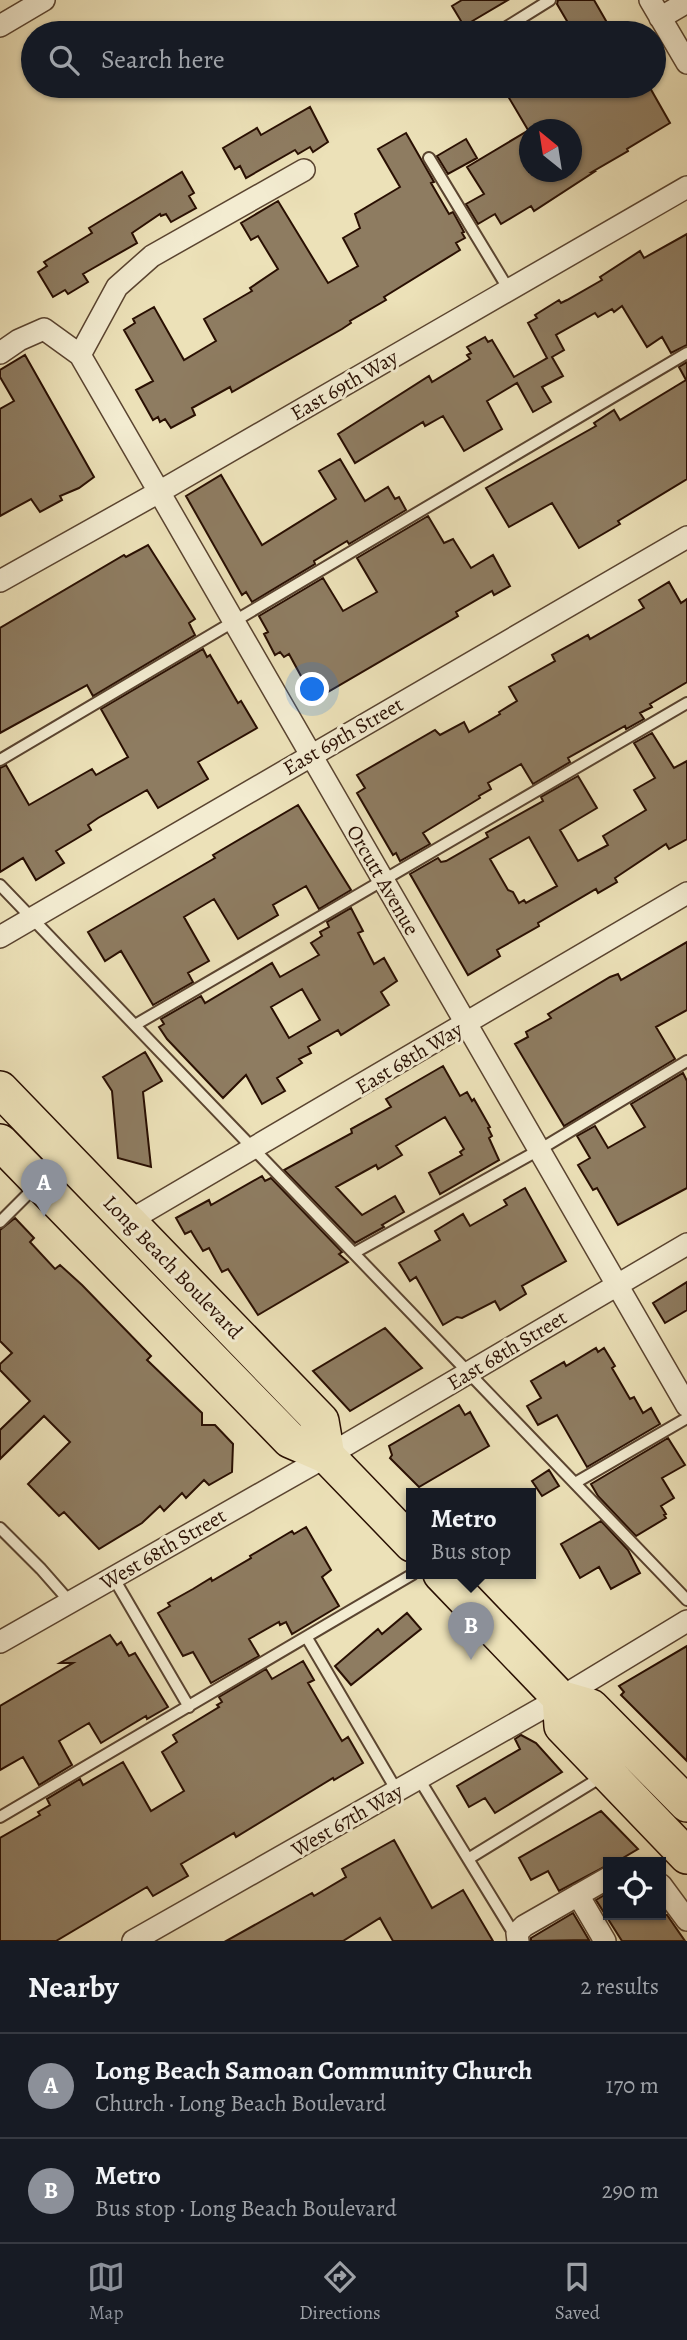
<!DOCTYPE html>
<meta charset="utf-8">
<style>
:root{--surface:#171b24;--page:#20242c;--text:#f1f3f6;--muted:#9ea1a6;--line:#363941;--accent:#8c9099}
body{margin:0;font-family:Alegreya,serif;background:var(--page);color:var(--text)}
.controls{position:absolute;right:21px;bottom:21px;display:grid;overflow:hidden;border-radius:0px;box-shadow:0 2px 5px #0004}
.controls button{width:63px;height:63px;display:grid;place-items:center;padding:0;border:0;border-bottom:2px solid var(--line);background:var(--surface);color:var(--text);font:35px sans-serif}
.compass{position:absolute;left:519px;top:119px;width:63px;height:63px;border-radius:50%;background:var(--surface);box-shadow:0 2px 5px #0004;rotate:330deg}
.you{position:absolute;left:313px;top:690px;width:24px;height:24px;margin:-18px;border:5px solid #fff;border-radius:50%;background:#1a73e8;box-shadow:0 0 0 10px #1a73e833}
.badge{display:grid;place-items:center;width:46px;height:46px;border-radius:50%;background:var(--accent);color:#fff;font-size:23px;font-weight:700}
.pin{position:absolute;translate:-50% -58px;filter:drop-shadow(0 2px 4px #0008)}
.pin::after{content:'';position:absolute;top:37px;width:24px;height:21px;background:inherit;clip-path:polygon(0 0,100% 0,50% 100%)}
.popup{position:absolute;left:406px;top:1488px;width:130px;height:91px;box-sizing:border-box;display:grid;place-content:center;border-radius:0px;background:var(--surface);filter:drop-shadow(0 2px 5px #0005);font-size:23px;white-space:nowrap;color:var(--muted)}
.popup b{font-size:26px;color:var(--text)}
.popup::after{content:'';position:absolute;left:50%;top:100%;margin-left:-14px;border:14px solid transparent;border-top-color:var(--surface)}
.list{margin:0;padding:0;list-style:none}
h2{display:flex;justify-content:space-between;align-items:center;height:91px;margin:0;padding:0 28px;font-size:30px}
h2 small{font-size:23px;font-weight:400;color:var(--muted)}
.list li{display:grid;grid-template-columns:46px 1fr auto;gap:21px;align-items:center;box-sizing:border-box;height:105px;padding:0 28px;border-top:2px solid var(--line)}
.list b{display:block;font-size:26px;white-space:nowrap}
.list p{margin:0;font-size:23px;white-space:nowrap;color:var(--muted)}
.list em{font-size:23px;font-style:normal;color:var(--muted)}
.icon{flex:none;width:38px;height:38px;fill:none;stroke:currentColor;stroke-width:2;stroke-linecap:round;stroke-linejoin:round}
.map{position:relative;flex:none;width:687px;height:1941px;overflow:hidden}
.search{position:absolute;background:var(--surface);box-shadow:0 2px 5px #0004;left:21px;right:21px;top:21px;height:77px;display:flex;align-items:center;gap:18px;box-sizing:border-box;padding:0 24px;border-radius:38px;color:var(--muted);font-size:26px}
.sheet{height:301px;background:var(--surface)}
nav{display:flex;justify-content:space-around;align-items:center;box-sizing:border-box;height:98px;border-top:2px solid var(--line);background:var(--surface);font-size:19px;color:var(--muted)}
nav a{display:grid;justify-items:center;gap:4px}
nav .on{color:var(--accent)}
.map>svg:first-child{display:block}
</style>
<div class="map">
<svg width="687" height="1941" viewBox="0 0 687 1941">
<rect width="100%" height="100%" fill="#ece1b8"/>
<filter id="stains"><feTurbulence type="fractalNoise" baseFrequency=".00286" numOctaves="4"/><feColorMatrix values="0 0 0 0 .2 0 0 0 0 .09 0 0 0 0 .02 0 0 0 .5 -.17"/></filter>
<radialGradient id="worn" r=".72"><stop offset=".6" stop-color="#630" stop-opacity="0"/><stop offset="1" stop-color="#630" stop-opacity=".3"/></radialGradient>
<path fill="#8e7c61" stroke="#290f02" stroke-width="2" fill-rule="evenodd" d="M462,0H508L464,26L452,6Z
M558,0H594L613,33H574L557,4Z
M502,86H649L670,123L627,149L628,151L592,172H594L534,211L531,206L501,224L495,214L478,224L466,204L484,194L467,167L529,130V172H571V130H528Z
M310,107L328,142L313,152L310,147L298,154L295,150L246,178L240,166L235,169L223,148L257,128L261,135Z
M406,133L434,182L431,183L449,214L453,212L464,232L462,233L465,238L456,243L460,250L384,297L386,300L350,321L351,323L342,329L232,392L230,387L192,408L195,415L171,428L165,419L160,422L158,417L153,420L136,390L153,381L124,330L135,323L133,319L154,307L184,360L216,341L204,319L252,291L250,288L278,269L258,236L251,240L241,223L278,201L328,283L358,266L343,238L360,228L355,214L400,187L378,149Z
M466,139L477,158L448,174L437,156Z
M182,172L194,193L189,196L196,208L171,222L166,214L161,216L160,214L132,233L137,243L83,274L88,282L68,294L65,290L53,297L38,272L47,266L44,262L92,233L89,228L107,217Z
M687,234V345L671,353L662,337L647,347L622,306L614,312L612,309L598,317L595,313L556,335L564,350L552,357L563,376L542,387L551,402L533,412L517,383L487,401L502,429L464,451L443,416L425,426L423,422L355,463L338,434L429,376L432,382L470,359L467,355L471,353L467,347L485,337L488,342L492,340L514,377L547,358L528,323L537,318L535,315L559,300L561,303L567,300L602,280L600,277L640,251L644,258Z
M25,355L94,477L79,488L60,496L62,500L40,512L31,499L0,516V409L14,401L0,377V370Z
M687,362V479L618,521L620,524L579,548L552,503L509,527L486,488L596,426L594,423L614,410L620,420L686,380L679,367Z
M340,459L365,501L388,487L395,499L399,497L406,510L349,544L347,541L314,561L315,564L252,602L246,592L242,595L186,496L221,475L262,545L336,499L319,471Z
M428,516L444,543L453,539L471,568L493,555L510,586L494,595L492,591L456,612L458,616L314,700L289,654L284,657L280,652L275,655L264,634L268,632L259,616L323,578L343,611L377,592L357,558Z
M148,545L195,619L189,623L195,635L93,696L87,685L0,733V628L124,555L126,557Z
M669,582L681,603L687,599V682L650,704L652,707L640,713L644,719L626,729L625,726L568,758L570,762L533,784L521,764L488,783L491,789L479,796L480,798L423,833L430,844L400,861L396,853L393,855L357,793L365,788L357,775L435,730L440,735L464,722L469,732L500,714L499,712L517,701L509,687L555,661L552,655L588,635L590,639L644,608L639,600Z
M203,649L207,657L210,655L238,703L241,701L257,728L198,762L208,779L158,808L147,790L98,818L88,825L91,830L56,851L64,863L36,880L23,858L0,872V768L6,765L29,805L92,769L96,775L128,757L101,709Z
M652,733L674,768L687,761V839L669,849L666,844L615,878L617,882L598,893L596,889L538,923L539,926L497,950L500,956L468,975L410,874L438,858L441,862L446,861L488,837L486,833L543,801L541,797L578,776L597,808L560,830L578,861L608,845L603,836L646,810L634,790L655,778L634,743ZM529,837L557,886L526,903L524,900L519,903L513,892L508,890L490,859Z
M298,805L351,890L319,909L306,886L273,905L278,915L238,939L214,899L184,917L209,961L188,973L193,982L153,1005L121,951L105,961L88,932L215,858L213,855Z
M351,908L363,931L358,933L374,964L384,958L397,981L381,992L389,1005L341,1035L338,1030L308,1047L311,1053L299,1059L302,1063L277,1078L285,1091L262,1104L246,1075L223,1098L167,1039L159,1027L164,1024L161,1019L201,996L205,1003L272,963L280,977L319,955L311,943L322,936L320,932L329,927L327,922ZM302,989L320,1020L289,1038L271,1007Z
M687,942V1010L656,1027L675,1059L564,1126L515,1044L528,1037L526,1032L551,1018L548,1014L610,977L618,974L621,980Z
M145,1052L162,1081L143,1092L151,1167L118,1158L112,1091L103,1077Z
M443,1066L460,1096L467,1092L472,1101L474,1099L490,1127L488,1128L492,1136L489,1138L499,1160L440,1194L429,1173L462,1155L460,1152L464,1149L445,1117L396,1146L402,1155L378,1169L376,1165L336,1187L362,1215L395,1196L404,1212L382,1225L384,1227L355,1243L284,1170L352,1133L351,1129L391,1107L386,1099Z
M683,1073L687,1081V1188L618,1225L597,1188L593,1190L578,1165L590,1158L577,1136L595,1126L608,1148L645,1127L631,1104Z
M262,1176L265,1181L271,1178L342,1252L339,1254L348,1262L258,1315L228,1269L222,1272L209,1248L203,1251L191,1231L185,1234L176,1218L209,1200L211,1205Z
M525,1188L566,1261L522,1286L526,1294L500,1310L495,1301L462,1318L457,1317L443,1325L416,1277L410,1281L399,1263L440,1240L435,1231L463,1214L470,1226L507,1205L504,1200Z
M15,1218L34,1238L30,1242L55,1269L60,1265L82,1285L151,1356L147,1360L202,1413V1425H215L233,1444L232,1472L209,1485L204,1480L186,1498L182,1493L164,1511L160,1506L142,1523L99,1549L64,1512L59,1516L28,1484L70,1442L44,1416L0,1459V1430L30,1401L0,1370V1364L12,1353L0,1341V1230Z
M687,1282V1310L665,1323L653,1303Z
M385,1328L422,1368L350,1411L313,1371Z
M596,1348L598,1352L604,1348L615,1366L612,1368L630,1399L634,1397L643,1413L651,1408L660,1424L587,1467L557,1415L538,1425L527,1406L541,1398L531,1381L564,1362L566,1366Z
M459,1405L465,1415L470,1412L489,1446L419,1487L390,1458L392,1455L389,1446Z
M668,1438L685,1465L662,1478L674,1498L661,1506L666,1514L664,1515L666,1518L636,1536L598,1496L591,1484Z
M549,1470L559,1486L542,1496L532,1481Z
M601,1521L628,1550L640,1573L611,1589L599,1567L580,1578L561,1544Z
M306,1527L331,1570L322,1577L339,1606L292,1634L286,1622L280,1625L279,1622L249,1639L259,1656L211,1683L193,1652L183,1656L158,1613L170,1606L168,1603L193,1589L211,1578L212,1581L251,1558L250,1556L292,1531L294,1534Z
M407,1613L421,1629L351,1685L335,1666L378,1629L382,1634Z
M110,1635L117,1645L121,1642L129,1656L135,1653L168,1707L147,1719L146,1716L101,1743L89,1723L59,1741L72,1765L39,1785L23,1757L0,1770V1706L73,1663H60Z
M687,1646V1761L621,1695L624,1692L619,1686Z
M303,1661L314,1680L308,1683L342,1741L348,1737L363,1763L334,1780L333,1778L236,1837L234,1833L181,1864L188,1876L153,1896L147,1887L56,1941H0V1838L40,1815L38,1812L50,1805L47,1799L80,1779L83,1785L123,1762L151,1811L184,1791L162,1752L177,1742L173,1735L219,1707L217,1705L222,1702L219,1697L266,1669L272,1679Z
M521,1735L536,1743L562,1772L495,1813L485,1798L469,1807L457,1786L520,1749L515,1739Z
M601,1811L638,1849L616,1862H608V1865L559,1891L548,1871L531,1880L519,1858Z
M394,1840L432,1908L463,1890L493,1941H393L380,1918L343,1941H226L312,1893L314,1896L346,1877L342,1869Z
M608,1893V1915H667L685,1941H622L596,1900Z
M573,1913L589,1940L531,1941V1938Z"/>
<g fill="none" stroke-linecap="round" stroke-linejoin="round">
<g stroke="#5a4430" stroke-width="14">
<path id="service" d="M497,33L550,0
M429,158L509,290
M0,760L687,353
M0,885L687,1600
M135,1025L687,703
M0,1222L35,1187
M354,1253L539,1150L687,1061
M575,1483L687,1418
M0,1528L41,1569L70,1602
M113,1577L189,1707
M307,1638L397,1791
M419,1779L511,1929L517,1933
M0,1817L413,1574
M468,1859L603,1776"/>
</g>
<g stroke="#5a4430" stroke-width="24">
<path id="minor" d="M650,0L687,63
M660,18L687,2
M0,26L44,0
M0,353L19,340L44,329L80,355L687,1406
M80,355L117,287L152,256L304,170
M0,581L159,492L687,187
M0,937L687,537
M129,1221L687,893
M0,1642L327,1456L687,1244
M661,1885L687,1920
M578,1895L605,1941
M133,1941L560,1698L687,1621
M518,1941L517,1933L524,1926L608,1878"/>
</g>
<g stroke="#290f02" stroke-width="38">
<path id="primary" d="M0,1089L321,1421L327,1456
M0,1142L290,1440L327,1456L412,1544
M441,1574L560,1698L591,1707L687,1804
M560,1698L562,1726L687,1856"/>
</g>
<use href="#service" stroke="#f3ecd1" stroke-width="10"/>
<use href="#minor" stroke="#f3ecd1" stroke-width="21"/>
<use href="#primary" stroke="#ece1b8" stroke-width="35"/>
</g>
<g text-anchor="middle" stroke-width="6" stroke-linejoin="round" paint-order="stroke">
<g font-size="21" fill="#290f02" stroke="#f3ecd1">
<text transform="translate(344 385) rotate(-30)" y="7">East 69th Way</text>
<text transform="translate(343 736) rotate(-30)" y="7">East 69th Street</text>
<text transform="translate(383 880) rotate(60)" y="7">Orcutt Avenue</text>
<text transform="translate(409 1058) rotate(-31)" y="7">East 68th Way</text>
<text transform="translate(173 1267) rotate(46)" y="7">Long Beach Boulevard</text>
<text transform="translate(507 1350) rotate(-31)" y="7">East 68th Street</text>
<text transform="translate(163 1549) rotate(-30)" y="7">West 68th Street</text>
<text transform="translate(347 1820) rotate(-30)" y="7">West 67th Way</text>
</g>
</g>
<rect width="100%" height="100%" filter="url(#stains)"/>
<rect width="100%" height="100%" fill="url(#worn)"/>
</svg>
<div class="controls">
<button><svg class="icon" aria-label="locate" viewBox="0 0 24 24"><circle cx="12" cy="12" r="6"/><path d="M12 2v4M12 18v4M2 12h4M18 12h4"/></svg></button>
</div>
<svg class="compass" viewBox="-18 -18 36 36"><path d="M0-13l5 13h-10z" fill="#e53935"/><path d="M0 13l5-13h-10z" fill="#9ea1a6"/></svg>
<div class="you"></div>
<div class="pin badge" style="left:44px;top:1217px">A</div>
<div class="pin badge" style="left:471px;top:1660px">B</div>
<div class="popup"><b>Metro</b>Bus stop</div>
<div class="search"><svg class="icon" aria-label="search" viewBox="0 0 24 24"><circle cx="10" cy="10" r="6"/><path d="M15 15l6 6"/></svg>Search here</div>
</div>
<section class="sheet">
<h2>Nearby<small>2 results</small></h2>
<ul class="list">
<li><span class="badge">A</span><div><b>Long Beach Samoan Community Church</b><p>Church · Long Beach Boulevard</p></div><em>170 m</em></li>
<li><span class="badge">B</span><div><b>Metro</b><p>Bus stop · Long Beach Boulevard</p></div><em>290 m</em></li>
</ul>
</section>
<nav>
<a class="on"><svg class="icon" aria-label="map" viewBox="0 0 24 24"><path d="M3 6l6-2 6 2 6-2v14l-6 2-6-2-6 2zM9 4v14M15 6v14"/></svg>Map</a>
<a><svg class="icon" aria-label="directions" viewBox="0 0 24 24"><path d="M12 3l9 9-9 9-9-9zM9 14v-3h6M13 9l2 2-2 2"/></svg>Directions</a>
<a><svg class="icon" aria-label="saved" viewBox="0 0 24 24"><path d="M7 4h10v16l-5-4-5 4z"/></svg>Saved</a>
</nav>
